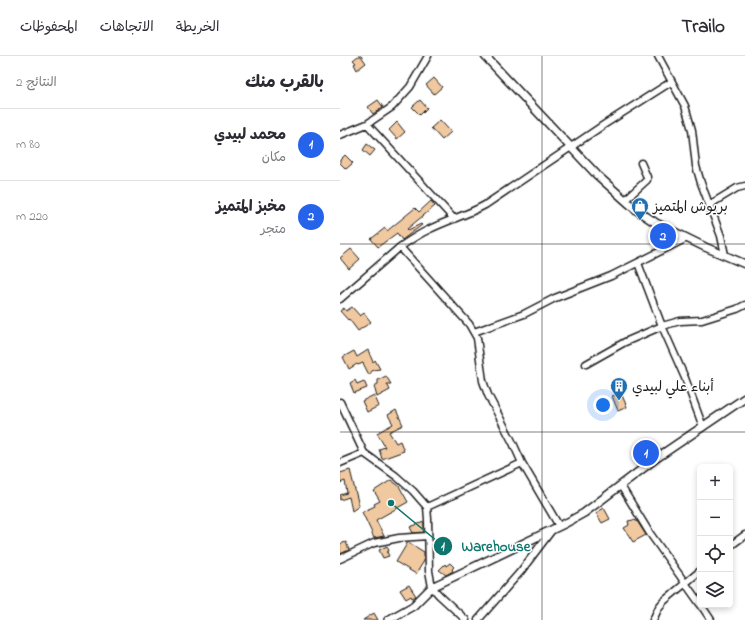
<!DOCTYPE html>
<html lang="ar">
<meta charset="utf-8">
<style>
:root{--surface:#fff;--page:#f7f7f7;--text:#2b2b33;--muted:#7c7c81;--line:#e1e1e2;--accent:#2563eb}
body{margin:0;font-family:"Indie Flower","Playpen Sans Arabic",sans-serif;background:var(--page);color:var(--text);direction:rtl}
.controls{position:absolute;right:12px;bottom:12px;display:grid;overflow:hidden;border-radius:6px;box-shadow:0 2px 6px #0003}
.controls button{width:36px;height:36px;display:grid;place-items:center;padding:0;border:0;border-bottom:1px solid var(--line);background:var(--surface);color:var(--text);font:20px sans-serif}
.you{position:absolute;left:263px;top:349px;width:14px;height:14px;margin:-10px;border:3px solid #fff;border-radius:50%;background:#1a73e8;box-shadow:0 0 0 6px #1a73e833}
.badge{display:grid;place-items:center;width:26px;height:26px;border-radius:50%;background:var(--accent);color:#fff;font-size:13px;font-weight:700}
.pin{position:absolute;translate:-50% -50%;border:2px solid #fff;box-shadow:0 1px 4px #0006}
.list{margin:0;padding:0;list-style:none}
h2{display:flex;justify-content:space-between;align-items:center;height:52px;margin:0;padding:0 16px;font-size:17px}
h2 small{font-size:13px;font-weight:400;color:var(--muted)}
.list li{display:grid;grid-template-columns:26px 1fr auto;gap:12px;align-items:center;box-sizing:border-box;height:72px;padding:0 16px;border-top:1px solid var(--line)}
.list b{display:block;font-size:15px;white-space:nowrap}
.list p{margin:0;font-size:13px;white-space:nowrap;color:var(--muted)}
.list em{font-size:13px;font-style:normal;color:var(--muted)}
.icon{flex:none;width:22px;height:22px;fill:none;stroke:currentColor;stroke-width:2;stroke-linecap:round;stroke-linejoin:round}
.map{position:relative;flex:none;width:405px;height:564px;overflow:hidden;direction:ltr}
header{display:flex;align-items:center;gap:24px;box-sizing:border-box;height:56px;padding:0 20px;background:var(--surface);border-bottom:1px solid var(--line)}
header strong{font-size:19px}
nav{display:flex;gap:22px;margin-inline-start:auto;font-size:14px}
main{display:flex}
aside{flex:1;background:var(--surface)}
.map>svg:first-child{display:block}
</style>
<header>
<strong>Trailo</strong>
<nav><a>الخريطة</a><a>الاتجاهات</a><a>المحفوظات</a></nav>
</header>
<main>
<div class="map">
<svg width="405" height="564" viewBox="0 0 405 564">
<rect width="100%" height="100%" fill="#fff"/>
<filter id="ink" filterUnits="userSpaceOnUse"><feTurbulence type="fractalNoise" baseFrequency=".025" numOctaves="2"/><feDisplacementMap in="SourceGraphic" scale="8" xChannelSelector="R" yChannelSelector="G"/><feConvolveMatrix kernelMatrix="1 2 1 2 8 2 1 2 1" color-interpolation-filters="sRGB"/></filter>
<g filter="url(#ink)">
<path fill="#f1c9a0" stroke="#1c1c1c" d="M18,0H21L26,7L17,14L14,8L16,7L13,4Z
M94,22L102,31L94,38L86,29Z
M38,44L43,51L33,58L28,51Z
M80,44L87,52L80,59L72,51Z
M100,64L111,76L102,84L91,72Z
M57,66L65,76L57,83L49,74Z
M27,88L35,94L30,100L23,94Z
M5,99L13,107L6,113L0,107V104Z
M91,145L95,150L67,173L68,174L81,168L82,169L62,184L57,177L38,191L31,183L45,172L47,175L75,152L79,156Z
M11,193L20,203L9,213L0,202Z
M12,251L20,260L24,257L31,266L18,275L9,263L8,264L0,255L4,252L6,255Z
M28,294L33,306L35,304L40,313L33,314L29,319L23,307L18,309L17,308L9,313L3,301L14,295L17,301Z
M46,320L51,328H47L50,334L37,341L34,330L38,328V324Z
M15,324L17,328L24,325L27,332L14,337L10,327Z
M281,337L287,351L278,355L272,340Z
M34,339L39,350L27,356L22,345Z
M56,354L63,369L49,376L56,387L60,385L64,395L42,403L39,393L45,391L37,377L53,368L48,359Z
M306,389L312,399L305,404L299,393Z
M10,414L19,450L12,455L9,441L0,444V439L7,437L5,425L0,427V417Z
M51,424L59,430L68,446L36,464L44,480L34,482L32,478V477L22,456L35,450L34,448L40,445L34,435Z
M264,452L270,463L262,467L256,457Z
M293,464L297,465L306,479L293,486L284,472L289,469L288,465Z
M84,466V476L73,477L70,471Z
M6,486L9,494L0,498V488Z
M68,486L84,496V505L76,518L56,506Z
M47,490L49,495L47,496L49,500L43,502L39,494Z
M110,507L114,511L112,513L113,515L106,519L99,514L105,508L106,510Z
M69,529L76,540L72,542L71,540L66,543L60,534Z
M34,557L38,564H23Z"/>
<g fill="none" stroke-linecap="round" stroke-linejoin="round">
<g stroke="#1c1c1c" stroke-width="9">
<path id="minor" d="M318,0L345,50L352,74L356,110L361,127L381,180L385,199
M27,68L114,163
M0,79L27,68L52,51L70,31L88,0
M285,144L307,124V121L301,107
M369,149L397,132L405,130
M60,191L129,268L137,282L143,325L148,339L173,387L182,407L219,470
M298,207L322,270L345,322L363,371
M0,243L60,191C70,184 79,178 90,173C108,164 127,159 145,149L265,68L331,26
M134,276L184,258L215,242L271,220L347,182
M246,308L285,286L322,270L340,265L362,264L397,253L405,249
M0,346L24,397L56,420L73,435L87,451L88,463L89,515L92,531L99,539L126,564
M0,407L24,397
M281,430L309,476L360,548
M87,451L182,407
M390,490L405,479
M0,503L34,487L59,482L88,480
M361,549L371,564
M138,564L181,515L212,474
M313,564L319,551L324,545L360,515"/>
</g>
<g stroke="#1c1c1c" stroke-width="10">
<path id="tertiary" d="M145,0L257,119L295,153L316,167L365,191L405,208
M48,564L73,550L92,531L226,467L244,457L318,401L405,342"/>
</g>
<use href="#minor" stroke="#fff" stroke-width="6"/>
<use href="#tertiary" stroke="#fff" stroke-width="7"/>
</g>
</g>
<path fill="none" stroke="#1c1c1c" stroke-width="1" stroke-opacity="0.55" d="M202,0V564M0,188H405M0,376H405"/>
<defs>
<g id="shop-pin" transform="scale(0.9)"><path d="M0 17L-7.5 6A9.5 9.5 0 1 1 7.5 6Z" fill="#1f6fb2" stroke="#fff"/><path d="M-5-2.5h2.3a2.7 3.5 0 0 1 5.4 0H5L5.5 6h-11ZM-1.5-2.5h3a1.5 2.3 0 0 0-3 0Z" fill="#fff"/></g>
<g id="building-pin" transform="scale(0.9)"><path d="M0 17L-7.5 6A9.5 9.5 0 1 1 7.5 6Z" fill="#1f6fb2" stroke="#fff"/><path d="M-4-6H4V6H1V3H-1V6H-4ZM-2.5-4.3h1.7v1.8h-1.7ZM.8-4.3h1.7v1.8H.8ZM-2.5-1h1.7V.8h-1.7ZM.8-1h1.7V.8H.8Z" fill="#fff"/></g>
</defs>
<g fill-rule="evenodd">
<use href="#shop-pin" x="300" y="150"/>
<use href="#building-pin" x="279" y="330"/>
</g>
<g text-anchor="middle" stroke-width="3" stroke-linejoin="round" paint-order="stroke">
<g font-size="14" fill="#1c1c1c" stroke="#fff" text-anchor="start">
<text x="313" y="155">بريوش المتميز</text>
<text x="292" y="335">أبناء علي لبيدي</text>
</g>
</g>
<path fill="none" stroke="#0f766e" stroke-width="1.5" d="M51 447L103 490"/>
<g fill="#0f766e" stroke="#fff" stroke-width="1.5">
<circle cx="51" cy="447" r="4"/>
<circle cx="103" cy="490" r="10"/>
</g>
<g font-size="12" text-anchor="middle" font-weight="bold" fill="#fff">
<text x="103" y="494">1</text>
</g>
<g font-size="15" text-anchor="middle" font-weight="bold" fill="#0f766e" stroke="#fff" stroke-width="3" stroke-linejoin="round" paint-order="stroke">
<text x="156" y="495">Warehouse</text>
</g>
</svg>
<div class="controls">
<button>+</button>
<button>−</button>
<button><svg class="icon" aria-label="locate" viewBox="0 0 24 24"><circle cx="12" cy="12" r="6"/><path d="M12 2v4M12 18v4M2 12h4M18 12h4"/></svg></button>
<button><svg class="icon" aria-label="layers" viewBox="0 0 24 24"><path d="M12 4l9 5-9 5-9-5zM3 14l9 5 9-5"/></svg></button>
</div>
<div class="you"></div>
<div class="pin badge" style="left:306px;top:397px">1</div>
<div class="pin badge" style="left:323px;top:180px">2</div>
</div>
<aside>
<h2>بالقرب منك<small>النتائج: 2</small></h2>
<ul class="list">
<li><span class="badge">1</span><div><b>محمد لبيدي</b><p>مكان</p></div><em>80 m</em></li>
<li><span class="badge">2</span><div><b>مخبز المتميز</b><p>متجر</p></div><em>220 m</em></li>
</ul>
</aside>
</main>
